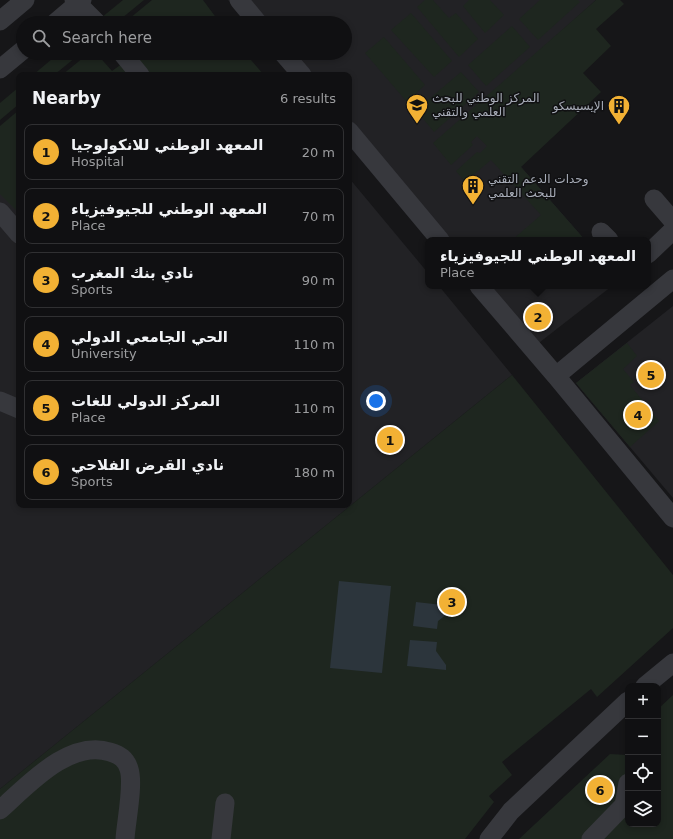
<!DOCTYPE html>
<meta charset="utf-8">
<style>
:root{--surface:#101012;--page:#19191b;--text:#f1f3f6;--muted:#9c9d9f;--line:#303032;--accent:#f2b134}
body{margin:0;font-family:"DejaVu Sans",Vazirmatn,sans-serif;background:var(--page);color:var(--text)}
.controls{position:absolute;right:12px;bottom:12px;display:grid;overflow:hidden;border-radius:8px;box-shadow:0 2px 6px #0003}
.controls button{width:36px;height:36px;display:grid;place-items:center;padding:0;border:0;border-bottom:1px solid var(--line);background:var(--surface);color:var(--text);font:20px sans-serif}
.you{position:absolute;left:376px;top:401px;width:14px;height:14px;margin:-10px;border:3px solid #fff;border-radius:50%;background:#1a73e8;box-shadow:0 0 0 6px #1a73e833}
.badge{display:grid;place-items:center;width:26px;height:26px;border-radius:50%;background:var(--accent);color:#111;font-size:13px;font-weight:700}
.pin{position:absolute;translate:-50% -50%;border:2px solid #fff;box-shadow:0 1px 4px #0006}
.popup{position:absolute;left:425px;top:237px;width:226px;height:52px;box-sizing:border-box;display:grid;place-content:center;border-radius:8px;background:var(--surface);filter:drop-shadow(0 1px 3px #0005);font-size:13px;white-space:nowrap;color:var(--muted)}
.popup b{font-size:15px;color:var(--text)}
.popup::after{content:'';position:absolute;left:50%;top:100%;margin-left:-8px;border:8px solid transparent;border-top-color:var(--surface)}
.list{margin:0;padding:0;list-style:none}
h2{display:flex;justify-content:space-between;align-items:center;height:52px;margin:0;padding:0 16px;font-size:17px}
h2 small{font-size:13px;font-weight:400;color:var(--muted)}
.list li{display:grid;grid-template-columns:26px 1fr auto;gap:12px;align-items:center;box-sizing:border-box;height:56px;margin:0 8px 8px;padding:0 8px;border:1px solid var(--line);border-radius:8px}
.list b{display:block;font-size:15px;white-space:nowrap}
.list p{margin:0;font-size:13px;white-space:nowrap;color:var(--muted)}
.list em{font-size:13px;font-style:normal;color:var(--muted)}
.icon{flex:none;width:22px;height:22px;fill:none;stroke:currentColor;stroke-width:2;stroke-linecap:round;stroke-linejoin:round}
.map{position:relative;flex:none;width:673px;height:839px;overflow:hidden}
.search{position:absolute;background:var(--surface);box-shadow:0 2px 6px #0003;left:16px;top:16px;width:336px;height:44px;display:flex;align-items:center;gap:10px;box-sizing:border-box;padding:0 14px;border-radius:22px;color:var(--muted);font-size:15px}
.panel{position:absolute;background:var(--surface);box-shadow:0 2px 6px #0003;left:16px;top:72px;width:336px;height:436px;border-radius:8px}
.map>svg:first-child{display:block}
</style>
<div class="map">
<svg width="673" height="839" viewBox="0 0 673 839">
<rect width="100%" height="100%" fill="#161618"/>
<path fill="#222225" d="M228,0H596L472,111L585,240H436L349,140V75H293L274,53H345V23H248Z
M19,144V505H349V178L428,273V286H439L512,375L0,789V159Z
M476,286H612L531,349Z
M673,306V498L576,383Z"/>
<path fill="#1e261f" d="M123,0H144L116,23H103L101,18Z
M152,0H203L220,23H124Z
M425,0H433L449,18L456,13L478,39L459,57L417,7Z
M469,0H490L504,15L485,33L463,6Z
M540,0H578L580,2L538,40L519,19Z
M596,0H620L624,4L596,29L611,46L583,73L601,92L521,167L585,240H512L541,215L491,160L465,182L456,171L477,152L480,153L487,146L477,136L471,142L473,145L451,165L433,143Z
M411,13L452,61L434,77L391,30Z
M512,26L530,47L486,86L468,65Z
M384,37L425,85L407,102L365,53Z
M59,53H81L54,75H33Z
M89,53H96L112,71L130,58L125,53H245L264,75H62Z
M461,72L479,92L434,132L416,110Z
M19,87V104L0,120V103Z
M19,110V213L0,194V126Z
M627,343L637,356L623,369L634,382L630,385L659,421L630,447L576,383Z
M512,375L673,575V628L597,697L591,689L502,762L512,775L489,796L494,802L465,839H0V789Z
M673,695V839H519L610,754L628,755V824H658V709Z"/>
<path fill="#2c353c" d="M339,581L391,586L382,673L330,668Z
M416,602L451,606V611L438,621L437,629L413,626Z
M410,640L437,642L436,651L446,665V670L407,666Z"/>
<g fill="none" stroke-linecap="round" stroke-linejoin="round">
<path stroke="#37383d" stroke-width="19" d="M74,0L97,23
M239,0L258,23
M0,21L25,0
M55,23L82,0
M122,53L140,75
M283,53L302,75
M0,69L23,50
M349,131L440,240
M654,199L673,221
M0,212L19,234
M601,232L609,240
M648,254L673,230
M673,279L556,376L673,518
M479,286L556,376
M0,401L19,409
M645,686L673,663
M0,810C28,785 69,739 110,752C120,755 126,759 129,769C134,784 126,822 125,839
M221,839L225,803
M489,839L511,811L628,701
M591,839L624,805L628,783"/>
</g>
<defs>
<g id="university-pin" transform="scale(1.15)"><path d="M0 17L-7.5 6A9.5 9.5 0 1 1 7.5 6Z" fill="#f2b134" stroke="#111113"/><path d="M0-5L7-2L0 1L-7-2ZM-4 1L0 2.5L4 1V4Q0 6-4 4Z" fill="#111"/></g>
<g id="building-pin" transform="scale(1.15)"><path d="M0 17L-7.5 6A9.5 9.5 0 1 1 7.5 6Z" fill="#f2b134" stroke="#111113"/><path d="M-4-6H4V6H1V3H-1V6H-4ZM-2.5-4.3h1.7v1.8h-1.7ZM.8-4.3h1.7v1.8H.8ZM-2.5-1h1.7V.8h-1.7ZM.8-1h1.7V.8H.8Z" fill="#111"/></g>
</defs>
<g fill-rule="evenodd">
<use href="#university-pin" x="417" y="105"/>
<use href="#building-pin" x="619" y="106"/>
<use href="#building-pin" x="473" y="186"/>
</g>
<g text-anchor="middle" stroke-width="3" stroke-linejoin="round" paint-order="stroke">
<g font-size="12" fill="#a8adb8" stroke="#111113" text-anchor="start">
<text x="432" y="102">المركز الوطني للبحث<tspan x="432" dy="14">العلمي والتقني</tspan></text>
<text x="604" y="110" text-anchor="end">اﻹيسيسكو</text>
<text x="488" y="183">وحدات الدعم التقني<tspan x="488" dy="14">للبحث العلمي</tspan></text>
</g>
</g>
</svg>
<div class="controls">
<button>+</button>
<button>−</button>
<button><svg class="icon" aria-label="locate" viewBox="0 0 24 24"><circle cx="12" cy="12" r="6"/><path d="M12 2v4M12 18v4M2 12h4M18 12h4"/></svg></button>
<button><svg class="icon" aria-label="layers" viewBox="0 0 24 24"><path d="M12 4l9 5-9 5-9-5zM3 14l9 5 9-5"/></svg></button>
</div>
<div class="you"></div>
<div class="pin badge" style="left:390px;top:440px">1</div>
<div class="pin badge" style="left:538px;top:317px">2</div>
<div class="popup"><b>المعهد الوطني للجيوفيزياء</b>Place</div>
<div class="pin badge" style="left:452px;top:602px">3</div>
<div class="pin badge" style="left:638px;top:415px">4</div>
<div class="pin badge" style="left:651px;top:375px">5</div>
<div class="pin badge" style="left:600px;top:790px">6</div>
<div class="search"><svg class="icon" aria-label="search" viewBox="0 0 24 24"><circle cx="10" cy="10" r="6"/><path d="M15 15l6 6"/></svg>Search here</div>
<section class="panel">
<h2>Nearby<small>6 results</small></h2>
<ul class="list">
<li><span class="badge">1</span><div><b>المعهد الوطني للانكولوجيا</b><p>Hospital</p></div><em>20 m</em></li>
<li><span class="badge">2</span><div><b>المعهد الوطني للجيوفيزياء</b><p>Place</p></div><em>70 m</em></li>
<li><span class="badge">3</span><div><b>نادي بنك المغرب</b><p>Sports</p></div><em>90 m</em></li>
<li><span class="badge">4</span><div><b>الحي الجامعي الدولي</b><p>University</p></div><em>110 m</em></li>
<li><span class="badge">5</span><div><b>المركز الدولي للغات</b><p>Place</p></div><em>110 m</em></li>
<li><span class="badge">6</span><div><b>نادي القرض الفلاحي</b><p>Sports</p></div><em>180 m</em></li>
</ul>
</section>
</div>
